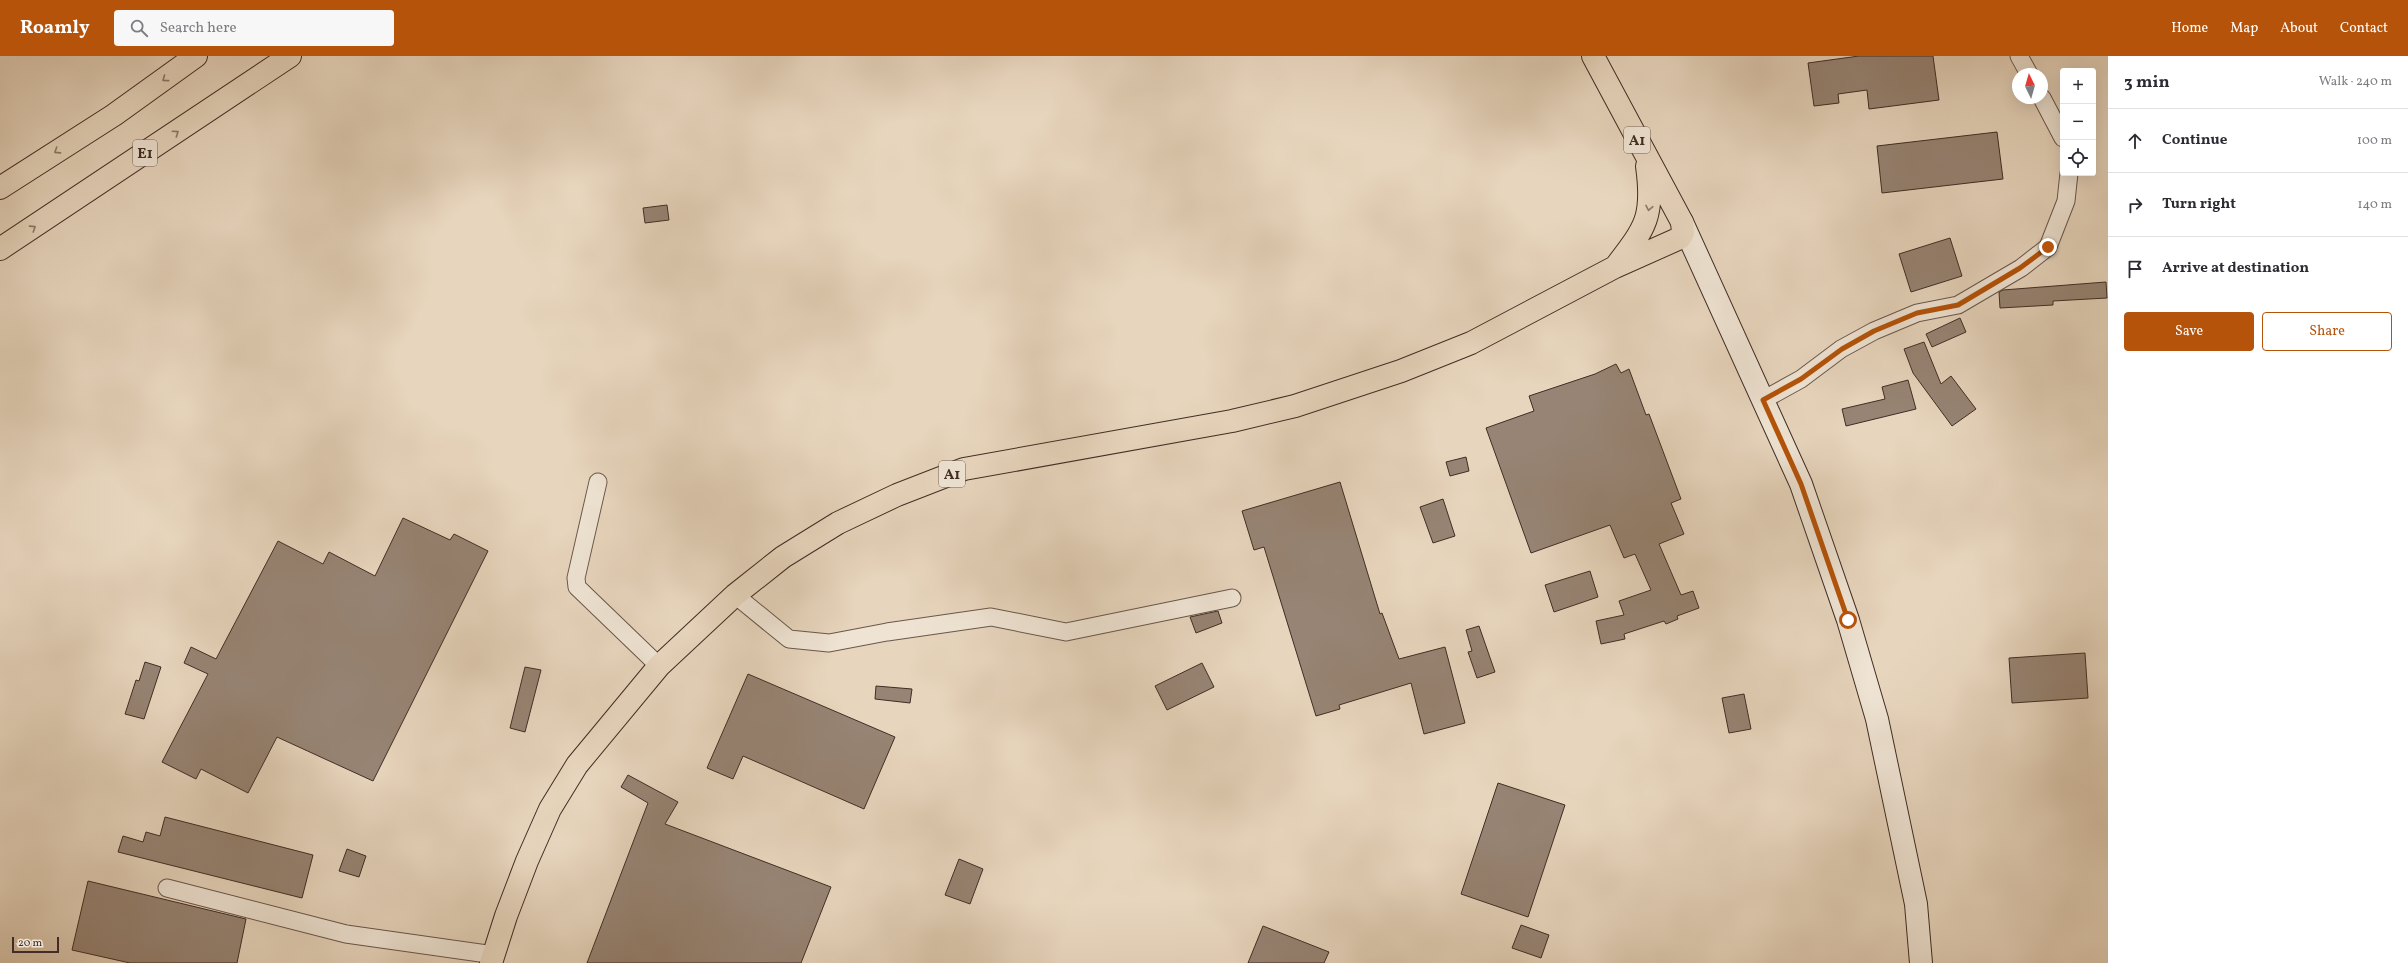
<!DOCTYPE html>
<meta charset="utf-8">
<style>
:root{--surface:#fff;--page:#f7f7f7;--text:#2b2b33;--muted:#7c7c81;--line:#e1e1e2;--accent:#b45309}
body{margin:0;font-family:Vollkorn,serif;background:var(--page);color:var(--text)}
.controls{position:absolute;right:12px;top:12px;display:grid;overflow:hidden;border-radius:4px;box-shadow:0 4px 16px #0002}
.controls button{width:36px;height:36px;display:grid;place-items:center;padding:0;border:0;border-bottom:1px solid var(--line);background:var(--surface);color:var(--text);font:20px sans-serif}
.compass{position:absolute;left:2012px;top:12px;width:36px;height:36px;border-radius:50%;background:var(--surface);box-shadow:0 4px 16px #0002;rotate:355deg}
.scale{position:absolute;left:12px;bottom:10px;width:47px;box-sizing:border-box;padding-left:4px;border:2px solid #412d25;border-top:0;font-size:11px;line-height:14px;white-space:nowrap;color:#412d25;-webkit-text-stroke:3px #efe4d4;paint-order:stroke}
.stop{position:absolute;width:12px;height:12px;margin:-9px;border:3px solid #b45309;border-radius:50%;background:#fff}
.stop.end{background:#b45309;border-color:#fff;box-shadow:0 1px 4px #0008}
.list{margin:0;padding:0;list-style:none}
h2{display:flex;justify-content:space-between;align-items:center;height:52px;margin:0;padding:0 16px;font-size:17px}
h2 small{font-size:13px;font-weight:400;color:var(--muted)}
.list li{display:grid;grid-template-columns:26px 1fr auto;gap:12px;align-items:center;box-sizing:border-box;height:64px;padding:0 16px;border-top:1px solid var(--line)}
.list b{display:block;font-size:15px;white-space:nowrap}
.list em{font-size:13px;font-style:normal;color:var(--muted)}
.actions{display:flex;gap:8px;padding:12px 16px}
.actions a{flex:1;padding:9px 0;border:1px solid var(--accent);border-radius:4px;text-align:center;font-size:14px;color:var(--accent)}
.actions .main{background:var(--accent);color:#fff}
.icon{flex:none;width:22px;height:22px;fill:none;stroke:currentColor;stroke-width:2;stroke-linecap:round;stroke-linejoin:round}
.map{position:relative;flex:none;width:2108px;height:907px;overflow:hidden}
header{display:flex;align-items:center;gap:24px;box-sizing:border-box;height:56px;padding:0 20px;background:var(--accent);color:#fff}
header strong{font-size:19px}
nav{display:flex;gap:22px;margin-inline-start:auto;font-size:14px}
.search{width:280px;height:36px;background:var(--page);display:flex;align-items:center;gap:10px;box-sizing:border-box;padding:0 14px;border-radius:4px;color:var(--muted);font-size:15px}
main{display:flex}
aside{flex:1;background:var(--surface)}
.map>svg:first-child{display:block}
</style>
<header>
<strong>Roamly</strong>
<div class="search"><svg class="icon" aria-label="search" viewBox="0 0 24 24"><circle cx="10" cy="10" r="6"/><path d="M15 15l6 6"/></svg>Search here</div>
<nav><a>Home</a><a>Map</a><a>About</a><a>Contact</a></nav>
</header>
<main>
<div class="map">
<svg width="2108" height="907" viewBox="0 0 2108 907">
<rect width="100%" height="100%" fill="#e7d5bd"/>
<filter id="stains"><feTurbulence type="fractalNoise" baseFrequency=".005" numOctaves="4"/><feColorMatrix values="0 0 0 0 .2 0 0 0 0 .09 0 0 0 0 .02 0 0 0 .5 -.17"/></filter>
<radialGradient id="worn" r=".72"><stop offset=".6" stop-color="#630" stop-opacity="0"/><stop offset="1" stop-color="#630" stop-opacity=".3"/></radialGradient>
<path fill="#978474" stroke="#412d25" d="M1859,0H1933L1939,44L1869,53L1867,34L1838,38L1839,47L1814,50L1808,7Z
M1997,76L2003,123L1882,137L1877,90Z
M667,149L669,164L645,167L643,152Z
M1950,182L1962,220L1911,236L1899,198Z
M2106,226L2107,242L2053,245V249L2000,252L1999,236L2003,234Z
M1960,262L1966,276L1932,291L1926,278Z
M1924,286L1941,328L1951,320L1976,353L1952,370L1913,317L1904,293Z
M1616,308L1621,317L1629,313L1646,359L1649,358L1681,443L1671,447L1684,478L1659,488L1681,539L1693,535L1699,552L1677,560L1678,563L1666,568L1664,565L1624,578L1625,583L1601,588L1596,565L1624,559L1619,545L1651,534L1635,498L1624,502L1610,469L1531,497L1486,372L1534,355L1529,340L1595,318Z
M1908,324L1916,353L1846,370L1842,353L1885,343L1882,331Z
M1466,401L1469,415L1450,420L1446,406Z
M1340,426L1380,558L1382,557L1399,603L1445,591L1465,667L1424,678L1411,627L1339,649L1340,653L1316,660L1264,491L1254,494L1242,455Z
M1443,443L1455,480L1433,487L1420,451Z
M403,462L450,484L454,478L488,495L373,725L277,681L248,737L201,713L196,723L162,706L208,618L184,607L191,591L216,603L278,485L323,508L329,496L375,520Z
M1590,515L1598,541L1554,556L1545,529Z
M1218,555L1222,567L1196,577L1190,561Z
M1479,570L1495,616L1477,622L1468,596L1472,595L1466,574Z
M2085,597L2088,642L2012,647L2009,602Z
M145,606L161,611L144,663L125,658L136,624L139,625Z
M1202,607L1214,631L1167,654L1155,630Z
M525,611L541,614L525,676L510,672Z
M748,618L895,681L864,753L743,700L733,723L707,712Z
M876,630L912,633L910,647L875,643Z
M1744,638L1751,673L1729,677L1722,642Z
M628,719L678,746L665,768L831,831L801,907H587L648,747L621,731Z
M1498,727L1565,749L1528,861L1461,838Z
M165,761L313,799L302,842L118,796L123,780L143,786L146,776L160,780Z
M347,793L366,800L359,821L339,815Z
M959,803L983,813L970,848L945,839Z
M88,825L246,863L237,907H130L72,894Z
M1521,869L1549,879L1541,902L1512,892Z
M1263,870L1329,896L1324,907H1248Z"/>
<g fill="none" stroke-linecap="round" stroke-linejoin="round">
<g stroke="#6a574b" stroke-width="19">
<path id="minor" d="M2019,0L2029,18
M2042,42L2063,82
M1763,344L1801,323L1841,293L1874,275L1917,257L1958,249L2021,212L2048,191L2066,145L2069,117
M598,426L576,522L577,531L659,610
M735,539L789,583L829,587L887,576L991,561L1066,576L1232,542
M167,832L346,878L494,899"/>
</g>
<g stroke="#412d25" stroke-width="24">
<path id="secondary" d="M1682,166L1801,428L1848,564L1877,663L1916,848L1921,907"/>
</g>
<g stroke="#412d25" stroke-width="24">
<path id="trunk" d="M1616,210C1646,171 1654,161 1647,110
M491,907L506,860L527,805L550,753L577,709L659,610L735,539L783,501L838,467L897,439L964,413L1232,365L1295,350L1401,315L1471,287L1615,211L1680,182L1683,177L1682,166L1593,0"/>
</g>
<g stroke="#412d25" stroke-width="24">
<path id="motorway" d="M0,132L114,59L196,0
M0,193L290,0"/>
</g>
<use href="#minor" stroke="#efe4d4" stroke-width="17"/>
<use href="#secondary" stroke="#efe4d4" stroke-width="22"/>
<use href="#trunk" stroke="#e7d5bd" stroke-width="22"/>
<use href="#motorway" stroke="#e7d5bd" stroke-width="22"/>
</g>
<defs><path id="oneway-chevron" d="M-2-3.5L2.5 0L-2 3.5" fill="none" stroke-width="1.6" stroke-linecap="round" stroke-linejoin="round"/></defs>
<g stroke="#8c7969">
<use href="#oneway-chevron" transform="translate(165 23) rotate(144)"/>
<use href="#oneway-chevron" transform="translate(176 77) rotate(-34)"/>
<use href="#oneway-chevron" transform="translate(57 95) rotate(147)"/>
<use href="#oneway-chevron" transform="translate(1649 152) rotate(101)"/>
<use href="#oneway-chevron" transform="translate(33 172) rotate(-33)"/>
</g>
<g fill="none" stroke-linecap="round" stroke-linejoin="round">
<path stroke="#b45309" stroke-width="5" d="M1848,564L1801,428L1763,344L1801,323L1842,293L1874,275L1917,257L1958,249L2020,212L2048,191"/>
</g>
<g text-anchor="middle" stroke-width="3" stroke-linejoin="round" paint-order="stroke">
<g fill="#efe4d4" stroke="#75645a" stroke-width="1">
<rect x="1624" y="71" width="26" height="26" rx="3"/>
<rect x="133" y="84" width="24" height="26" rx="3"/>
<rect x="939" y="405" width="26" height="26" rx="3"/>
</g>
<g font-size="15" font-weight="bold" fill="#412d25">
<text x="1637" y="89">A1</text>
<text x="145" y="102">E1</text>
<text x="952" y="423">A1</text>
</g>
</g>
<rect width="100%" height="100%" filter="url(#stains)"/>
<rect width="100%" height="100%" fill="url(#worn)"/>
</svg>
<div class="controls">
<button>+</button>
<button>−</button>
<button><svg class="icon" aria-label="locate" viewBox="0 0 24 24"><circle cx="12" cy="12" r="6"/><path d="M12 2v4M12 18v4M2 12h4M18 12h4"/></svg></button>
</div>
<svg class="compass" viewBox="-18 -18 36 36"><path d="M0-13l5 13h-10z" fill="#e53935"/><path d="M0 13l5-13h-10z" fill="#7c7c81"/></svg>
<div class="scale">20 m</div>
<div class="stop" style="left:1848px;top:564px"></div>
<div class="stop end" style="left:2048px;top:191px"></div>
</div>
<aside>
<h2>3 min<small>Walk · 240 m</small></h2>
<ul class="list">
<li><svg class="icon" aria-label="ahead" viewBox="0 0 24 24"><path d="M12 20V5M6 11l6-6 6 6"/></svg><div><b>Continue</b></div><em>100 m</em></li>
<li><svg class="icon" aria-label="right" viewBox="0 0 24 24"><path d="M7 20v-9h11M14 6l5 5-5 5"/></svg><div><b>Turn right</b></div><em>140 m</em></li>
<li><svg class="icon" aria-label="arrive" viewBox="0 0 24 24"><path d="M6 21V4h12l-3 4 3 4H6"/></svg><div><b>Arrive at destination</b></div></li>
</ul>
<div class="actions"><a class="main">Save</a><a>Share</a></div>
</aside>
</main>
